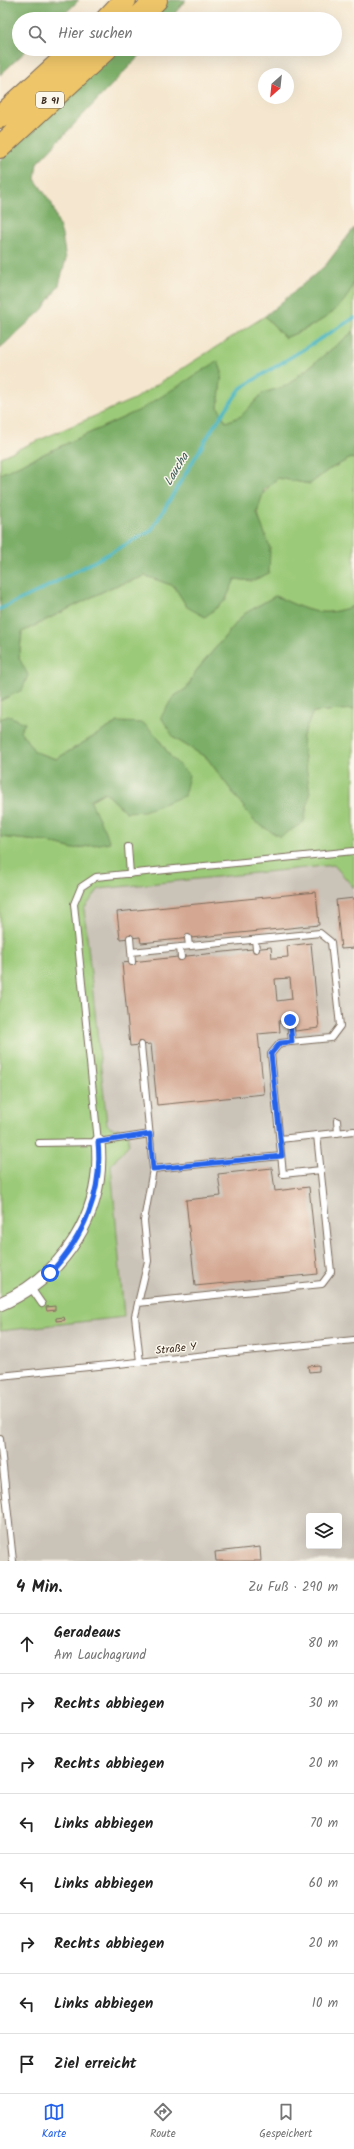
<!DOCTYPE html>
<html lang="de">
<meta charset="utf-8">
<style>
:root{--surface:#fff;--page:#f6f6f6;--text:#222;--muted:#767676;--line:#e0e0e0;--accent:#2563eb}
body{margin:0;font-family:Kalam,sans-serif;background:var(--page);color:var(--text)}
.controls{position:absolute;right:12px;bottom:12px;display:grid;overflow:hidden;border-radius:4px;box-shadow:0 4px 16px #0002}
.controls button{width:36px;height:36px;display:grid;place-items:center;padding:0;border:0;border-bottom:1px solid var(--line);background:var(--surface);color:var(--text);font:20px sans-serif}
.compass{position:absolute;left:258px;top:68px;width:36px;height:36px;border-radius:50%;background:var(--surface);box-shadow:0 4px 16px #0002;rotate:207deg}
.stop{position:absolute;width:12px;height:12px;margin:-9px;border:3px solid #2563eb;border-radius:50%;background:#fff}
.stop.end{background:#2563eb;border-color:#fff;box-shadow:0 1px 4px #0008}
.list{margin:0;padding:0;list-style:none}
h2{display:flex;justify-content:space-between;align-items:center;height:52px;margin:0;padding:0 16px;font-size:17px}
h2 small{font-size:13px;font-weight:400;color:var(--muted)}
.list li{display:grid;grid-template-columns:26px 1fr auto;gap:12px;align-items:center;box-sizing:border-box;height:60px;padding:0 16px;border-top:1px solid var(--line)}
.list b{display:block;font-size:15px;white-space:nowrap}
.list p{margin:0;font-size:13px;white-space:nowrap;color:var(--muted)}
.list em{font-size:13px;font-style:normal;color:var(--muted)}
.icon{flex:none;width:22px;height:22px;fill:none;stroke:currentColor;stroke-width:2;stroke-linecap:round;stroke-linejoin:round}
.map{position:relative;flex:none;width:354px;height:1561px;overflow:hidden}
.search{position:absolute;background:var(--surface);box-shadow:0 4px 16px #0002;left:12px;right:12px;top:12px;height:44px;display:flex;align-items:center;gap:10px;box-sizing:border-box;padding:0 14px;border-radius:22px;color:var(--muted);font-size:15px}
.sheet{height:532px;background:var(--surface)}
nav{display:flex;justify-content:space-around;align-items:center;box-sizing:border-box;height:56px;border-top:1px solid var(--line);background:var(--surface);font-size:11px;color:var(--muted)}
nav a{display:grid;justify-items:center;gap:2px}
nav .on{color:var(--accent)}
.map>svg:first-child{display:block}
</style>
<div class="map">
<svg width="354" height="1561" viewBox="0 0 354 1561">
<rect width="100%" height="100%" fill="#fbf7ec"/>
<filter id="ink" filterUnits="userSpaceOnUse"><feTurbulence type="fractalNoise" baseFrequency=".025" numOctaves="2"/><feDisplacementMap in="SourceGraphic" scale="8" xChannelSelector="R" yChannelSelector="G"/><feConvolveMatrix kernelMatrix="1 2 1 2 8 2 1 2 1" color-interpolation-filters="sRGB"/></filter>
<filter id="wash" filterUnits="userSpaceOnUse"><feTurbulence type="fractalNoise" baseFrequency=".012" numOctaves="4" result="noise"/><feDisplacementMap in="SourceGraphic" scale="16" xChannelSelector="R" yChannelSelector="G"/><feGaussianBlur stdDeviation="0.9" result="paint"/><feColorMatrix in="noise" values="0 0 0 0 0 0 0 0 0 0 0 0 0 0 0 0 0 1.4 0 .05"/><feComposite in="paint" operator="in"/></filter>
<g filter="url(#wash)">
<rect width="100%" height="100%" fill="#f5e7cf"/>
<path fill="#cac3b8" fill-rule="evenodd" d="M334,865L354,888V1561H0V1331L124,1317L111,1165L129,1144L128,1129L111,1128L107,1124L84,909L99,889ZM309,1516H339V1546H309Z"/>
<path fill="#9bca78" stroke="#6b7a4b" d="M354,281V331L286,386L263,393L241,417L226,422L218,407L222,372L218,362L140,410L0,474V457L134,399L265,316L285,338C320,323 336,316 354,281Z
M351,458L354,459V606C319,619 307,610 275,596L244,614L196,671L187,688L173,697L174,738L207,758L255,822L306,767L302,738L313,712L354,709V888L334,865L99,889L84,909L107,1124L111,1128L128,1129L129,1144L111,1165L124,1317L0,1331V837L48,842L73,849L109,842L90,801L105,792L126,812L189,775L170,756L156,735L118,722L56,759L35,752L20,731L25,723L9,716L0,719V701L19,658L22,632L112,587L146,576L174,586L187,607L225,601L235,579L252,581L270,548C258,516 248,504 278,478L310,484L328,470Z"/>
<path fill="#7cae68" stroke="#5c6c43" d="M0,0H79L59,19H19V49H28L0,75Z
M169,0H186L170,19H150Z
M119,49H146L37,163L35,179L52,204L62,235L66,259L59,285L43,309L0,348V160Z
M354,228C354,242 354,270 354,281C345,313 312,326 285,338L265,316L325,266Z
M354,331V459L351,458L328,470L310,484L278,478L264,490L257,513L270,548L269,573L252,581L235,579L225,601L205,617L187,607L174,586L146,576L112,587L22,632L19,658L28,675L22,690L0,701V474L140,410L218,361L222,372L218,407L226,422L241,416L263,393L286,386Z
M275,596C308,610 318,619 354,606V709L313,712L302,738L310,793L304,822L280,837L255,822L207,758L174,738L161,717L173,697L187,688L196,671L244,614Z
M9,716L25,723L20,731L35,752L56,759L118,722L143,723L156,735L170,756L189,775L184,796L144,811L126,812L105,792L90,800L110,842L73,849L48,842L0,837V719Z"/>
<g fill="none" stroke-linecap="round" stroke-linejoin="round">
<path stroke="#45b4c0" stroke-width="3.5" d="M0,609L39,591L151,531L214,426L241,388L354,318"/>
</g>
<g id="blocks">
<path fill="#d4a792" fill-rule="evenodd" d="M316,892L319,925L141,943L140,937L120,939L117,912Z
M354,898V948L341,949L336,900Z
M311,943L319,1028L295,1031L294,1020L279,1021L280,1032L258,1034L264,1094L157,1105L151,1044L130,1046L122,963L271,947L272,958H275L288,957L287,946ZM290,978L292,999L277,1001L275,979Z
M272,1168L275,1191L309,1187L318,1274L195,1286L186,1200L221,1196L218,1174Z
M55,1306V1310L47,1311L46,1307Z
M64,1317L65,1320L56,1321V1318Z
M319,1365V1371L309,1372L308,1366Z
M260,1547L261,1561H216L215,1552Z"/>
</g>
</g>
<g filter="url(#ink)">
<use href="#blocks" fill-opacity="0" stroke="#7c6c5c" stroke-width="1"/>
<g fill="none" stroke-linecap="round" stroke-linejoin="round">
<g stroke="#7c6c5c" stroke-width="8">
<path id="lane" d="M128,847L130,874
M130,938L132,962
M188,938L189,946
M255,940L256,949
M180,947L181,957
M131,952L320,933L331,942L340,1026L331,1038L280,1043L271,1054L283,1174L321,1170
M290,1020L292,1042
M337,1121L338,1133
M317,1135L354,1131
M98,1142L74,904L81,887L96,877L354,851
M39,1143L98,1142L150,1134
M153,1169L281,1156
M31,1288L42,1304
M138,1303L322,1284L331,1272L317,1135L280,1139
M140,1362L135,1316L148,1261L144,1221L153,1169L141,1045
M0,1376L354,1340
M0,1439L13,1561"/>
</g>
<g stroke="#7c6c5c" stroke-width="15">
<path id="street" d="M0,1304C64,1276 105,1213 98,1142"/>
</g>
<g stroke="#7c6c5c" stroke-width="24">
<path id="highway" d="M107,19L125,0
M137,19L156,0
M0,117L75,49
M0,147L106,49"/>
</g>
<use href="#lane" stroke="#fff" stroke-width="6"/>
<use href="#street" stroke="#fff" stroke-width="13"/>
<use href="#highway" stroke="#eec569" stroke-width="22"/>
</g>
</g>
<g fill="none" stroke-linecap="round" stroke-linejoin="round" filter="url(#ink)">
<path stroke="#2563eb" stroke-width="5" d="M50,1273C84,1237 103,1192 98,1142L150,1134L153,1169L282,1156L271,1054L280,1043L292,1042L290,1020"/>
</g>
<g text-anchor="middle" stroke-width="3" stroke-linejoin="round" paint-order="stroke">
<rect fill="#fbf7ec" stroke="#75685c" stroke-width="1" x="36" y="92" width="28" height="16" rx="3"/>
<g font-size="10" font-weight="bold" fill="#3b2a1e">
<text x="50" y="104">B 91</text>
</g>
<g font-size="11" fill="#3b2a1e" stroke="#fbf7ec">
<text transform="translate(176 1348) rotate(-6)" y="4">Straße Y</text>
</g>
<g font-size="12" font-style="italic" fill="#3e5a57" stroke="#fbf7ec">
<text transform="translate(176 469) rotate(-59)" y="4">Laucha</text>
</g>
</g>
</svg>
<div class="controls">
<button><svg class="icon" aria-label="layers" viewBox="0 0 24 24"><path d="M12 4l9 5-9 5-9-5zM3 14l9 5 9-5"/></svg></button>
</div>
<svg class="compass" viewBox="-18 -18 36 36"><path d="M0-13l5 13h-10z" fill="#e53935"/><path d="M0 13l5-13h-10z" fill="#767676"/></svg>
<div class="stop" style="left:50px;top:1273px"></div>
<div class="stop end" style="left:290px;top:1020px"></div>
<div class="search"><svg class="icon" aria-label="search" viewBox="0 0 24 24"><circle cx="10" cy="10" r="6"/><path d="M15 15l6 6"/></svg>Hier suchen</div>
</div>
<section class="sheet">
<h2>4 Min.<small>Zu Fuß · 290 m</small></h2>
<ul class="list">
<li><svg class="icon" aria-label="ahead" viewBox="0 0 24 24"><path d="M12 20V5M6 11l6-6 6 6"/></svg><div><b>Geradeaus</b><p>Am Lauchagrund</p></div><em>80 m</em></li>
<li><svg class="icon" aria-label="right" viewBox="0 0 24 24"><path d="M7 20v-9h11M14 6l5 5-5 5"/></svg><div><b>Rechts abbiegen</b></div><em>30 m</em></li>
<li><svg class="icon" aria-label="right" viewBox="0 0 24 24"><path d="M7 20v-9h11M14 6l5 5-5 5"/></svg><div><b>Rechts abbiegen</b></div><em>20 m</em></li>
<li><svg class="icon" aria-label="left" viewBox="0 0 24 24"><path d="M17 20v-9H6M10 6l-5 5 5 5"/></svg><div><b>Links abbiegen</b></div><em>70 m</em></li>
<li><svg class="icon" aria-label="left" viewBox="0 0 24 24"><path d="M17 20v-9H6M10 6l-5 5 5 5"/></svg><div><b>Links abbiegen</b></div><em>60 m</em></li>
<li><svg class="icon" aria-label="right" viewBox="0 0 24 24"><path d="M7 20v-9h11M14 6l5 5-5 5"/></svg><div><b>Rechts abbiegen</b></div><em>20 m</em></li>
<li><svg class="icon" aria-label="left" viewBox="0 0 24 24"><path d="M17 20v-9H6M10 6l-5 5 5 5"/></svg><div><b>Links abbiegen</b></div><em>10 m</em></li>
<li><svg class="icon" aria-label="arrive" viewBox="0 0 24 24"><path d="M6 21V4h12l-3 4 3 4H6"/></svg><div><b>Ziel erreicht</b></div></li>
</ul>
</section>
<nav>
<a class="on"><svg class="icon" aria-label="map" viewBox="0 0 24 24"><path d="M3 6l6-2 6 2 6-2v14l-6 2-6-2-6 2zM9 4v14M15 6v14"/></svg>Karte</a>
<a><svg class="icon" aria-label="directions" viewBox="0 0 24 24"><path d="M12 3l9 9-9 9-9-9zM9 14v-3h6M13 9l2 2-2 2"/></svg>Route</a>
<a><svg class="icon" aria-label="saved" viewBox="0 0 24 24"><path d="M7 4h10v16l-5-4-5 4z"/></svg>Gespeichert</a>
</nav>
